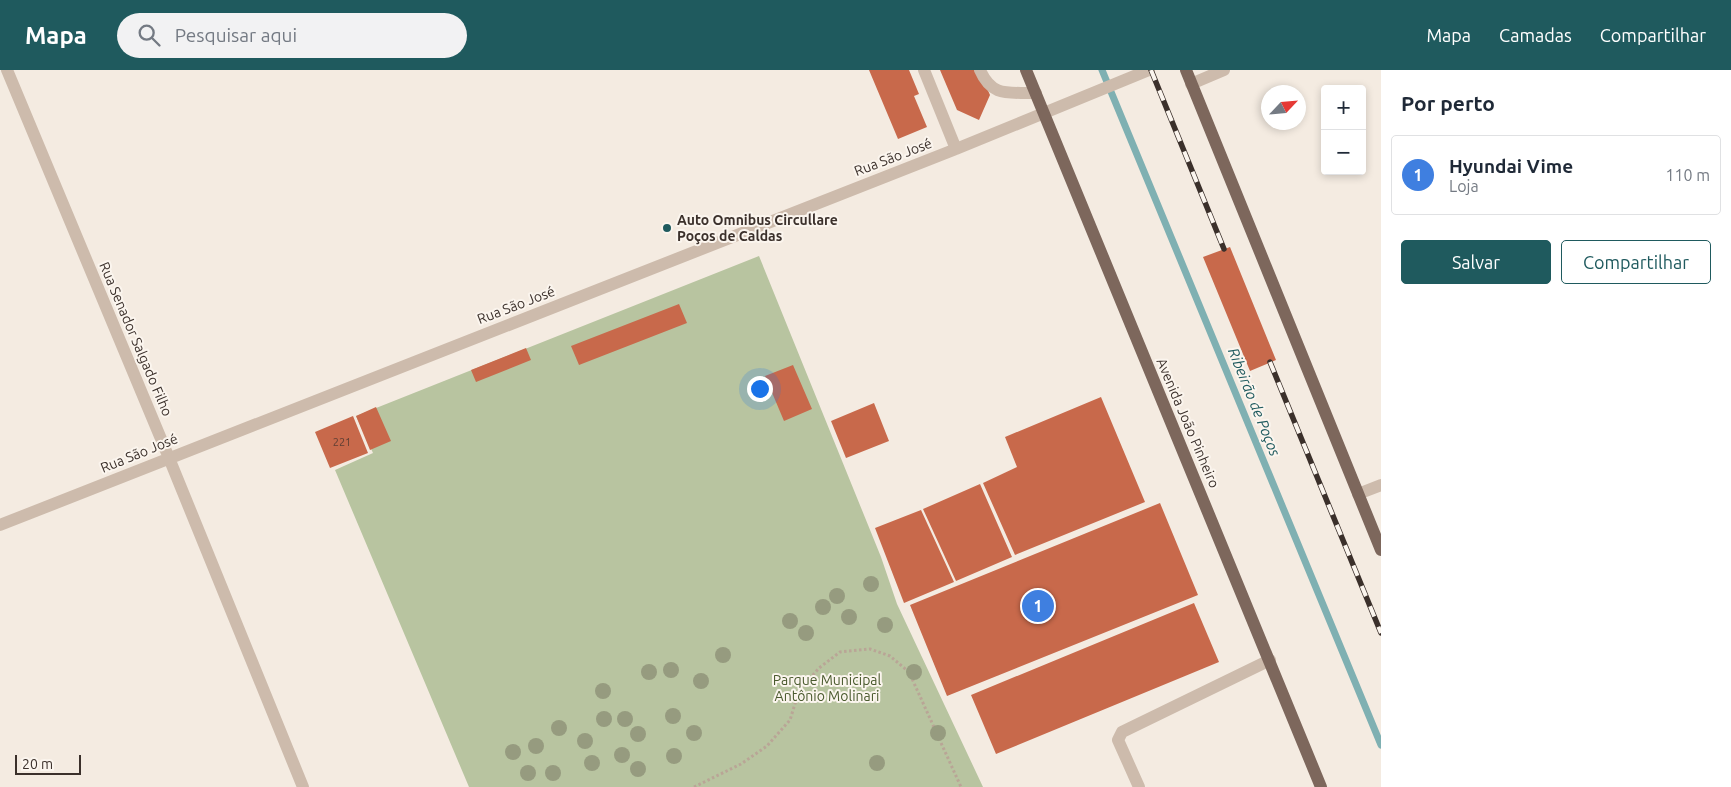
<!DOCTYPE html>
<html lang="pt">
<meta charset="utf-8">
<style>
:root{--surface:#fff;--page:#f2f2f3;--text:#1f2937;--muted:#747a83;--line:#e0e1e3;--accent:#1f5a5e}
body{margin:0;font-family:Ubuntu,sans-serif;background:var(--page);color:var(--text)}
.controls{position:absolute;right:15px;top:15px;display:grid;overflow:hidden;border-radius:5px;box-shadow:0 2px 8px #0003}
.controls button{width:45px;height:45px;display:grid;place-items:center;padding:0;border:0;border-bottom:1px solid var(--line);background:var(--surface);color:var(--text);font:25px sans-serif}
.compass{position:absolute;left:1261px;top:15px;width:45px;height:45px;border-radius:50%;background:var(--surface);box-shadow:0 2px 8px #0003;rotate:64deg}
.scale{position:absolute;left:15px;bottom:12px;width:66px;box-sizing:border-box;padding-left:5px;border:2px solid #3b302b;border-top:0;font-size:14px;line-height:18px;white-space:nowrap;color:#3b302b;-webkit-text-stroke:4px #fbf5ee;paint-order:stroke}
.you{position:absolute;left:759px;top:318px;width:18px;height:18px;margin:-12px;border:4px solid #fff;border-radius:50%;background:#1a73e8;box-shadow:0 0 0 8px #1a73e833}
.badge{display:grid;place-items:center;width:32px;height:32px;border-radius:50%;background:var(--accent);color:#fff;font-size:16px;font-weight:700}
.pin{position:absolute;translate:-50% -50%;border:2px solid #fff;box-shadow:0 1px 5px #0006}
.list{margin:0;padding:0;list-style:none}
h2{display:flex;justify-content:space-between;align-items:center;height:65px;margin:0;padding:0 20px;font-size:21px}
h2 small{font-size:16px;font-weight:400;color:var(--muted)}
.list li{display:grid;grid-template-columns:32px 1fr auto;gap:15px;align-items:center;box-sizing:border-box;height:80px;margin:0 10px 10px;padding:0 10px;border:1px solid var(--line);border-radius:5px}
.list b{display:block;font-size:19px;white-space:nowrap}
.list p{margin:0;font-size:16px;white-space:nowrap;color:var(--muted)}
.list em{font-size:16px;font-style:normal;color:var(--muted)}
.actions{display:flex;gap:10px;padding:15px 20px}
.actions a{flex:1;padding:11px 0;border:1px solid var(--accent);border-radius:5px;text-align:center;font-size:18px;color:var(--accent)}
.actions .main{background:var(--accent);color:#fff}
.icon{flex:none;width:28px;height:28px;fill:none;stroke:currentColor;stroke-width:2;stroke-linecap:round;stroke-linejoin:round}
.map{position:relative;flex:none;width:1381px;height:717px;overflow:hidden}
header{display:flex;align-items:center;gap:30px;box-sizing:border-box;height:70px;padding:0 25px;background:var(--accent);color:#fff}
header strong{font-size:24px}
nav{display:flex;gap:28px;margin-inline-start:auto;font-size:18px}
.search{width:350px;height:45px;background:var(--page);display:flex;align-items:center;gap:12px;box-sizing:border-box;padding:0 18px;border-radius:28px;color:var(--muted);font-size:19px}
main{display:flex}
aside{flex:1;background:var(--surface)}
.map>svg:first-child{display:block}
</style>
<header>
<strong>Mapa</strong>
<div class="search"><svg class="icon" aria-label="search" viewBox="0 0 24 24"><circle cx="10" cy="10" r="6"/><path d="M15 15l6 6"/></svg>Pesquisar aqui</div>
<nav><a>Mapa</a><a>Camadas</a><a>Compartilhar</a></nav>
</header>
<main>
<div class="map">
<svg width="1381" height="717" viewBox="0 0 1381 717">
<rect width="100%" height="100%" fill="#f4ebe1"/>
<path fill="#b8c4a0" d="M759,186L881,487L897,534L983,717H469L335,400L373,383L356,346Z"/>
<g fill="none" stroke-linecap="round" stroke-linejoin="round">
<path stroke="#7fb0b2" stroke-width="7" d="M1102,0L1381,675"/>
</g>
<path fill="#c8694b" d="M869,0H909L919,24L914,26L927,57L898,69Z
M940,0H979L990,25L979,50L957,40Z
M1230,177L1276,290L1250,301L1203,187Z
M679,234L687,253L579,295L571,276Z
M526,278L531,290L476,312L471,300Z
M793,295L812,339L784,351L765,306Z
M1101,327L1145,432L1015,485L983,413L1017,397L1005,367Z
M874,333L889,371L846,388L831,351Z
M376,337L391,371L370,380L356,346Z
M353,346L368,383L330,398L315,362Z
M980,414L1012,487L956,511L923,439Z
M1160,433L1198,525L947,626L910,535Z
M921,440L954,512L904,533L875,458Z
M1194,533L1219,592L996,684L971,625Z"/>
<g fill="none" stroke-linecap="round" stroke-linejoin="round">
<path stroke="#b9a596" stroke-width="3" stroke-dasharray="2.5 2.5" stroke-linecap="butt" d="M694,717L741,694L767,676L790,650L799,621L819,598L840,582L870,579L890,586L909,602L961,717"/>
<path stroke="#cdbbac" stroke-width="12" d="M7,0L169,388L303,717
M924,0L956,79
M980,0C992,28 1009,22 1036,23
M1191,14L1224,0
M1358,424L1381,415
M0,455L956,79L1149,0
M1139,717L1118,670L1122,662L1270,590"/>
<path stroke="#7d675c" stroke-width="12" d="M1026,0L1321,717
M1186,0L1381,480"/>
<g stroke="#3b302b" stroke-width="5.5">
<path id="rail" d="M1151,0L1224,179
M1270,292L1381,563"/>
</g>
<use href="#rail" stroke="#fbf5ee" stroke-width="4" stroke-dasharray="11" stroke-linecap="butt"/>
</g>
<g fill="#969b7f">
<circle cx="871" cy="514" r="8"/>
<circle cx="837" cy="526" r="8"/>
<circle cx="823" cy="537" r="8"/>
<circle cx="849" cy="547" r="8"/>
<circle cx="790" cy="551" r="8"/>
<circle cx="885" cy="555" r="8"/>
<circle cx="806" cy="563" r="8"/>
<circle cx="723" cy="585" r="8"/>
<circle cx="671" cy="600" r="8"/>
<circle cx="649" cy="602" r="8"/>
<circle cx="914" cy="602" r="8"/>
<circle cx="701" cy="611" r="8"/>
<circle cx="603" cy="621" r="8"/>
<circle cx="673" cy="646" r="8"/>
<circle cx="604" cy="649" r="8"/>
<circle cx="625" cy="649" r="8"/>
<circle cx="559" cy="658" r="8"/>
<circle cx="694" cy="663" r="8"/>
<circle cx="938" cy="663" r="8"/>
<circle cx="638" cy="664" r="8"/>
<circle cx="585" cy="671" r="8"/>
<circle cx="536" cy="676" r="8"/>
<circle cx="513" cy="682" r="8"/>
<circle cx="622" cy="685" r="8"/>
<circle cx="674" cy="686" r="8"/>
<circle cx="592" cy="693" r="8"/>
<circle cx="877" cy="693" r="8"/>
<circle cx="638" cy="699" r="8"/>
<circle cx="528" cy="703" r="8"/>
<circle cx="553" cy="703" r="8"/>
</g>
<circle fill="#1f5a5e" stroke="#fbf5ee" stroke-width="2" cx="667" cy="158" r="5"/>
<g text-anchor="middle" stroke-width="4" stroke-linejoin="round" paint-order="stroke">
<g font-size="11" fill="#5e3e33">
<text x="342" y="376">221</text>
</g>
<g font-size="14" fill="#3b302b" stroke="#fbf5ee">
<text transform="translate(893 87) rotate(-21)" y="5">Rua São José</text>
<text transform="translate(516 235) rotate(-21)" y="5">Rua São José</text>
<text transform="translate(136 269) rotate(67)" y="5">Rua Senador Salgado Filho</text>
<text transform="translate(1188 353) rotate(67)" y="5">Avenida João Pinheiro</text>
<text transform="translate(139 383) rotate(-22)" y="5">Rua São José</text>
</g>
<g font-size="14" font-weight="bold" fill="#3b302b" stroke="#fbf5ee" text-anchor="start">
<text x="677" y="155">Auto Omnibus Circullare<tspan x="677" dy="16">Poços de Caldas</tspan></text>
</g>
<g font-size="14" fill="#4a5a2e" stroke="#fbf5ee">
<text x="827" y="615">Parque Municipal<tspan x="827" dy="16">Antônio Molinari</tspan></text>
</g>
<g font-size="15" font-style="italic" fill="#1f5a5e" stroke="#fbf5ee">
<text transform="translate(1254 332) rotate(68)" y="5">Ribeirão de Poços</text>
</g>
</g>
</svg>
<div class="controls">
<button>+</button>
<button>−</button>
</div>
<svg class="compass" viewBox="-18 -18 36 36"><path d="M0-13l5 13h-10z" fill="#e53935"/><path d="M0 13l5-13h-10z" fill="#747a83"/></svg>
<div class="scale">20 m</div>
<div class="you"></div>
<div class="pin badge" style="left:1038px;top:536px;background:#3f7fe0">1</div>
</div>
<aside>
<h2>Por perto<small></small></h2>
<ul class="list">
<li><span class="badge" style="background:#3f7fe0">1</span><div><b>Hyundai Vime</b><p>Loja</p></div><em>110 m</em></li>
</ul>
<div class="actions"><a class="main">Salvar</a><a>Compartilhar</a></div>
</aside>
</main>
